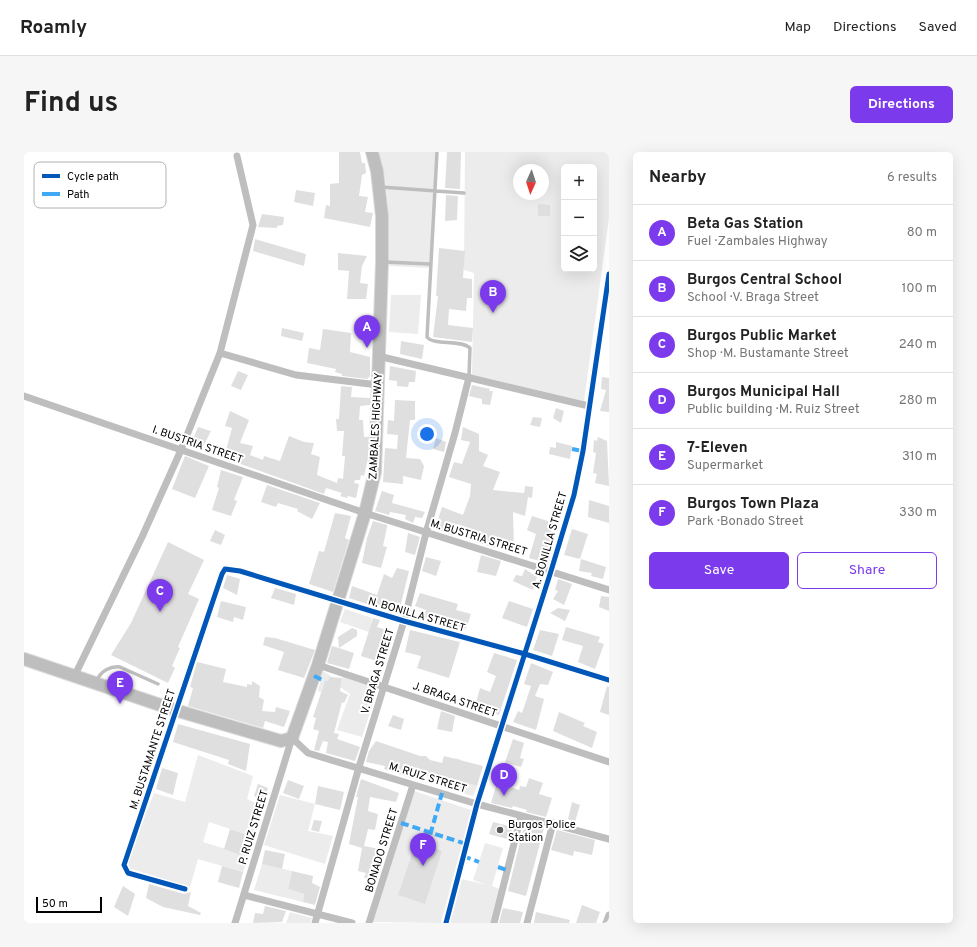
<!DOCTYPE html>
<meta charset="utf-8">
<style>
:root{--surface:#fff;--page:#f6f6f6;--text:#222;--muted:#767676;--line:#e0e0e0;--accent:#7c3aed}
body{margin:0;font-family:Overpass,sans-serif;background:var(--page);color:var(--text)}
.controls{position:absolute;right:12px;top:12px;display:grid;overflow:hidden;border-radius:6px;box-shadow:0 4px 16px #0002}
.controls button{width:36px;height:36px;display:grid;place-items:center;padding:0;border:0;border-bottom:1px solid var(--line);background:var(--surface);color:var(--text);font:20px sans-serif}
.compass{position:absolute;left:489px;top:12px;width:36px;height:36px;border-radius:50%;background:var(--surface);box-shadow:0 4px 16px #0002;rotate:183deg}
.scale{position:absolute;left:12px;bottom:10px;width:66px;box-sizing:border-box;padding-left:4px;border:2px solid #000;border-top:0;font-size:11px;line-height:14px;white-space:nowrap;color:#000;-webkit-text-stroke:3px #fff;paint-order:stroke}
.you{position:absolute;left:403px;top:282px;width:14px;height:14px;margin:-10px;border:3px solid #fff;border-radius:50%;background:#1a73e8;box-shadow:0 0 0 6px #1a73e833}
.badge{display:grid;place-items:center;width:26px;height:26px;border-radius:50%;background:var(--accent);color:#fff;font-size:13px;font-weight:700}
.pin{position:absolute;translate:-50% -33px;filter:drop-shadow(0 1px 2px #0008)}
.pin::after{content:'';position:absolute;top:21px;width:14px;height:12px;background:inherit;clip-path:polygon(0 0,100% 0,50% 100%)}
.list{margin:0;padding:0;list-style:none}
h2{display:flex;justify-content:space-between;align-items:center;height:52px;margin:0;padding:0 16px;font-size:17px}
h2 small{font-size:13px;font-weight:400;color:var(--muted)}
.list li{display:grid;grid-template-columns:26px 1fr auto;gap:12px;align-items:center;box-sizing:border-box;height:56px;padding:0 16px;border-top:1px solid var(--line)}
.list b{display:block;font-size:15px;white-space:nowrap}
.list p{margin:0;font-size:13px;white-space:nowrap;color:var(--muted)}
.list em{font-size:13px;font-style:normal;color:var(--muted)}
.actions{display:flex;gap:8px;padding:12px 16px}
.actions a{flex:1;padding:9px 0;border:1px solid var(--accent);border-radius:6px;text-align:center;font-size:14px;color:var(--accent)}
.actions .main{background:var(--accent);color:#fff}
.icon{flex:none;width:22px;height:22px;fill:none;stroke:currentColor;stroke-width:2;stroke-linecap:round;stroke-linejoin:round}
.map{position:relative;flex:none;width:585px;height:771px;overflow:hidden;border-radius:6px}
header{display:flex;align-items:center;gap:24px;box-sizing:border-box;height:56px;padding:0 20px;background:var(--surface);border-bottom:1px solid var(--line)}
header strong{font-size:19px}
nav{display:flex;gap:22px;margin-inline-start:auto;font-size:14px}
.intro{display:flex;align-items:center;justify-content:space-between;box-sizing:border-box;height:96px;padding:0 24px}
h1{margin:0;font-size:28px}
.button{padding:10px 18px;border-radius:6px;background:var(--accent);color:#fff;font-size:14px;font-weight:700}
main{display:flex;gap:24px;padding:0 24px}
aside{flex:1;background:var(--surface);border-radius:6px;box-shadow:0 4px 16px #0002}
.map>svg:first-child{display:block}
</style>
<header>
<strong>Roamly</strong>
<nav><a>Map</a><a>Directions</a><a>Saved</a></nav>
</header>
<div class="intro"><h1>Find us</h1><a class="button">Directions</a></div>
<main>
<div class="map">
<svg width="585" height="771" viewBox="0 0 585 771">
<rect width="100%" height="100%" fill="#fff"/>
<path fill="#ececec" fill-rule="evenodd" d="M355,0H414L405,116L365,114C365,77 366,36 355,0Z
M441,0H585V66L560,249L448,223L450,121L440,118ZM540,15H570V117H540ZM495,18H519V42H495Z
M367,143H397L394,182L365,180Z
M321,457L348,466L345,480L316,470Z
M299,519L308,525H305L304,529H301L297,540L294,539Z
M320,521L355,533L338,585L313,578L326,542L316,535Z
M174,603L229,624L223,647L240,655L230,685L185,670L179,690L225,704L219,720L174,707L166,735L101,715L130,641L161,650Z
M431,606L438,608L433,628L453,634L449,644L424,637Z
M390,639L447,658L417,771L348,770Z
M256,643L291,652L284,679L309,684L301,712L240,693Z
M461,691L479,696L468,734L478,738L470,771H426L438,727L463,733L449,728Z
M238,712L268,719L264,737L280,742L279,750L230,738Z
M266,760L288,766L286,771H262Z"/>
<path fill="#dfdfdf" d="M315,0H336L338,11H341L342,21L338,23L335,44L344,45L341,60L349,61L346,75L300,66L302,53L306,54V32L315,31Z
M423,0H437L436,37H435L421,36Z
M272,38L291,41L289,54L270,50Z
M422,43L434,44L433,68L421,69Z
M514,52L526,53V64H514Z
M238,62L260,65L259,73L253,74V76L234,75Z
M231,87L282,102L280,114L229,99Z
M415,96L441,99L439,126L448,127V146H443L442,159L425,157L424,173L449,176L448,190L409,185L414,144H412Z
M314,101L343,104L338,114L336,131L344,132L342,147H323L325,119L314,118Z
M258,176L280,181L278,189L257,184Z
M299,177L327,181L326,200L346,205V224L343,227L318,224V222L311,220L312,217L283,211L285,196L296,198Z
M377,189L400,193L398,207L376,202Z
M366,214L392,219L391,230H385L384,235L373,234V229L365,228Z
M214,219L224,223L217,238L207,234Z
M578,225L585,226V260L576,259L582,238L577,237Z
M448,233L466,237L465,239H469L466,253L458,252V247L445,244Z
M317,234L328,235L327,245L346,246V253L336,254L335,268H339L340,285H345L344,307L340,324L337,323L336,328H331L330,331L335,332L332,346L324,344L323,346L316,344L318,341L302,336L300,342L200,306L208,276L201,274L206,259L225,268L216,291L229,294L226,303L239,308L240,304L256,309L265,284L280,290L290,291L287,302L296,305L293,323L313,331L314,326L319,327L321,304H318L320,279H313L312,267H315Z
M371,248L391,249V268H386L382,306L396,307L400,314L397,328L379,324V332L359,330L361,296L373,297L374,283L363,282L364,268L370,269Z
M532,256L540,259L537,271L529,266Z
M509,265L518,266L516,275L506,273Z
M174,275L187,279L178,297L167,292Z
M439,275L455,282V299L464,303L459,314L476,320L469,338L500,341L501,334L509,335L508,346L504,345L501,364L489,360L490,401L451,390L454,379L433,372L429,383L411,377L418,355L439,363L446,344L447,332L425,325L430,310L438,312L446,290L437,288Z
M574,285L583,289L585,334L571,331L573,322L569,321L572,301L569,300L570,288L573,289Z
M412,286L422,290L420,300L409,297Z
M532,290L548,294L546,307L525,302L526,295L532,296Z
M161,304L185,314L171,346L148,337Z
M197,318L219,325L210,348L213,349L207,364L188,358L195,336L193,335Z
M243,333L296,351L288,367L273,359L274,357L254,351L252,355L237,350Z
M358,339L370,343L368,351L401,360L398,366L391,365L389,371L381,367L382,363L366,360L365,363L351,359Z
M565,348L585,354V371L564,365Z
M311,361L327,364L321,386L325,388L309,440L285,432L295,399L300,400Z
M508,364L530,371L525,386L530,387L522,411L505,406L512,382L503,378Z
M349,369L363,373V375L359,394L363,395L357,416L338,411L343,386Z
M548,377L564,382L556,407L540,403Z
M191,378L201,383L197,393L186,389Z
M384,381L396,385L391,403L381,400Z
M144,390L180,408L164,442L175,447L154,495L156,496L148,514L151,516L144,531L87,503L107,471Z
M457,403L477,409L472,424L453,420Z
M402,405L417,409L412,424L398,419Z
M557,407L582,415L579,427L567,424L568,421L555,419Z
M373,416L385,419L375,460L350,451L349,454L325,446L328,434L353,443L360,422L368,426Z
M501,417L513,425L509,438L489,429L492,423L498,424Z
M203,423L216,427L213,443L199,436Z
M534,427L548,432L540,453L529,447L534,439L531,438Z
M251,436L272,442L270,453L247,446Z
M396,441L434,452L432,458L447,462L442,477L428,473L427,477L408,471V468L400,465L402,458L391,454Z
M577,444L585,445V459L575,455Z
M197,449L222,455L219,468L210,465L209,470L193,465Z
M485,449L509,457L503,475L478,466Z
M534,456L546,458L541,469L526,461Z
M349,466L356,468L353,475L366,479L361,496L359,495L356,510L337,504Z
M542,475L576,485L574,490L580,492L571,517L554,510L559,494L538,488Z
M328,476L333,478V484L315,496L330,501L325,517L303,511L308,494L315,496L314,485Z
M386,478L436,490L425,526L393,516L397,504L381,500Z
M516,478L535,482L528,504L509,498Z
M241,485L251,486L291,498L280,526L254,518L260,500L239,493Z
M470,501L493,508L475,563L451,554L456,536L466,540L472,524L463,520Z
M173,510L202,517L199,530L223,535V532L228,533V529L236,534L235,545L240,548L238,559L251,560L252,555L266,559L260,575L241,569L239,576L164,554L169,536L166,535Z
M507,511L529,520L524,533L516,532L511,544L520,547L512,578L489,570L494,559L498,561L507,534L500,532Z
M305,525L318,526L316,539L324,543L320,551L318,550L310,581L315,582L313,587L336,595L331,609L302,601L304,590L299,589L295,599L290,598L295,579L289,577L292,566L289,565L301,529H304Z
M583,534L585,535V563L576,560Z
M417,559L431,564L428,580L413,577Z
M535,560L561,571L559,574L573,580L568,596L529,579Z
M369,563L380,567L377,578L364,574Z
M154,572L226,592L222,619L204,612L205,608L149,590Z
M489,587L500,591L496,606L500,607L497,615L481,610Z
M352,589L396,604H402L406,608L418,611L420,604L459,614L453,634L426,626L425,633L409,629L410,626L391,621L389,627L360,617L361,614L342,610L345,599Z
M138,616L154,621L149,643L132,637Z
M505,626L519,631L515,642L528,646L522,665L502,660L503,658L489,654L488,656L467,651L473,631L495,638L496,634L502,635Z
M337,627L375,641L372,650L346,645L344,659L354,662L351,678L344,677L340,694L361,698L353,729L340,726L342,721L334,719L338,696L325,692L334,645H332Z
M264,628L280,634L275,647L259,641Z
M234,632L244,636L240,648L230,644Z
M294,634L320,640L316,658L291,652Z
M548,650L556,653L551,670L544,667Z
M290,668L298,669L295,680L287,678Z
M469,670L489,675L487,683H484L483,687L465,682Z
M501,670L520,676L502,744L484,739Z
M406,676L412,680L411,685L403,689L401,682Z
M206,677L230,685L228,695H221L217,703L200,697Z
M533,678L571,688L568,703L550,699L549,704L527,698Z
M392,690L418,699L401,752L374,743Z
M241,698L261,702L258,717L238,712Z
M198,714L219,720L215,736L194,730Z
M268,719L289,724L288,731L296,735L291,753L279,750L280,742L264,737Z
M125,732L160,742L167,740L164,754L177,761L176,763L139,755L122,746Z
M99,734L111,742L104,764L90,755Z
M558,753L576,760L572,771H552Z
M241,754L262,759L258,770L229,771L231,761L239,762Z
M479,756L499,760L496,771H475Z
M512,760L546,768L545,771H510Z"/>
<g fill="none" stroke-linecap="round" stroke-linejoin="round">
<g stroke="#dbdbdb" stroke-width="14">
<path id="primary" d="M0,507L151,558L257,589L268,586L294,513L341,361L351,320L358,110V64L353,19L348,0"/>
</g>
<path stroke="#bebebe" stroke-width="3.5" d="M413,0L403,185C410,194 436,187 446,196L445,225
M357,35L440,41
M361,110L405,112
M73,528C77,519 86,514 96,515L134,532"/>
<path stroke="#bebebe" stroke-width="7" d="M196,201L272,223L354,233
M354,204L565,254
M0,244L341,361L585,438
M294,513L585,610
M51,523L118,385L157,298L196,201L229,73L213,4
M161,737L104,721L100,713L198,422L201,417L216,419L380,469L501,502L585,528
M220,743L328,771
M211,771L268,586L284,601L453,652L585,687
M291,771L335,615L380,469L402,381L431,281L445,225
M345,771L389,633
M422,771L453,652L527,419L550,343L559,299L585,122
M470,771L497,664
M503,771L529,671
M582,771L585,763"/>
<use href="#primary" stroke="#bebebe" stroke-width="12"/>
<path stroke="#3fa9f5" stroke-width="4" stroke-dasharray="8 4" stroke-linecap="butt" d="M548,297L559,299
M290,524L301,529
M377,671L442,692
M403,694L418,641
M439,704L455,710
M474,715L483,718"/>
<g stroke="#fff" stroke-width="8">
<path id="cycleway" d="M161,737L104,721L100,713L198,422L201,417L216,419L380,469L501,502L585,528
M422,771L453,652L527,419L550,343L559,299L585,122"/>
</g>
<use href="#cycleway" stroke="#0057b8" stroke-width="5"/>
</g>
<circle fill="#595959" stroke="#fff" stroke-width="1.5" cx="476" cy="678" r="4"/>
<g text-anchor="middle" stroke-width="4" stroke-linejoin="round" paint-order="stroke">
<g font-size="11" fill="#000" stroke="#fff">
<text transform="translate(351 274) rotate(-87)" y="4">ZAMBALES HIGHWAY</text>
<text transform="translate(174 292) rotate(19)" y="4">I. BUSTRIA STREET</text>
<text transform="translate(455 385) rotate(17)" y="4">M. BUSTRIA STREET</text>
<text transform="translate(525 388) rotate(-74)" y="4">A. BONILLA STREET</text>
<text transform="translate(393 462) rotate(16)" y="4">N. BONILLA STREET</text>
<text transform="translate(353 519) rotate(-73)" y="4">V. BRAGA STREET</text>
<text transform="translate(431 547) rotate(19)" y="4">J. BRAGA STREET</text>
<text transform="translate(128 597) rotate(-72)" y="4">M. BUSTAMANTE STREET</text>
<text transform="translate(404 625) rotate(17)" y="4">M. RUIZ STREET</text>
<text transform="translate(229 675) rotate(-73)" y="4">P. RUIZ STREET</text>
<text transform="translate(357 698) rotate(-73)" y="4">BONADO STREET</text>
</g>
<g font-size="11" fill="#000" stroke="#fff" text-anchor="start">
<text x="484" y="676">Burgos Police<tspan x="484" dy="13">Station</tspan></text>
</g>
</g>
<rect x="10" y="10" width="132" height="46" rx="6" fill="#fff" stroke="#b2b2b2" stroke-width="1"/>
<rect x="18" y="22" width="18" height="4" fill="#0057b8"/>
<rect x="18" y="40" width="18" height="4" fill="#3fa9f5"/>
<g font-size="11" fill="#000">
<text x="43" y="28">Cycle path</text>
<text x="43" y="46">Path</text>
</g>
</svg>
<div class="controls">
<button>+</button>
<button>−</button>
<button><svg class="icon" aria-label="layers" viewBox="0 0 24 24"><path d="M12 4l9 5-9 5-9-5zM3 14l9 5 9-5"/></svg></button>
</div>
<svg class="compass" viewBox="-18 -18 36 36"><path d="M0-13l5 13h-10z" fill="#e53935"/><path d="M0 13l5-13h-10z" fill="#767676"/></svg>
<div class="scale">50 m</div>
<div class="you"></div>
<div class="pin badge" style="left:343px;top:196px">A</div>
<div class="pin badge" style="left:469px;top:161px">B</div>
<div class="pin badge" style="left:136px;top:460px">C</div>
<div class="pin badge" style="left:480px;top:644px">D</div>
<div class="pin badge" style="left:96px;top:552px">E</div>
<div class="pin badge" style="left:399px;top:714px">F</div>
</div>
<aside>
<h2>Nearby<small>6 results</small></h2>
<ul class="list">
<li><span class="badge">A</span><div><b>Beta Gas Station</b><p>Fuel · Zambales Highway</p></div><em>80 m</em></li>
<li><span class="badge">B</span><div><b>Burgos Central School</b><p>School · V. Braga Street</p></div><em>100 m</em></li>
<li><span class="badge">C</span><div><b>Burgos Public Market</b><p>Shop · M. Bustamante Street</p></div><em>240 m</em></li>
<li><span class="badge">D</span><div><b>Burgos Municipal Hall</b><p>Public building · M. Ruiz Street</p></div><em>280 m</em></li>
<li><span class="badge">E</span><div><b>7-Eleven</b><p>Supermarket</p></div><em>310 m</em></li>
<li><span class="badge">F</span><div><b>Burgos Town Plaza</b><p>Park · Bonado Street</p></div><em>330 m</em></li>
</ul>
<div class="actions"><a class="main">Save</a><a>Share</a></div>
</aside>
</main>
